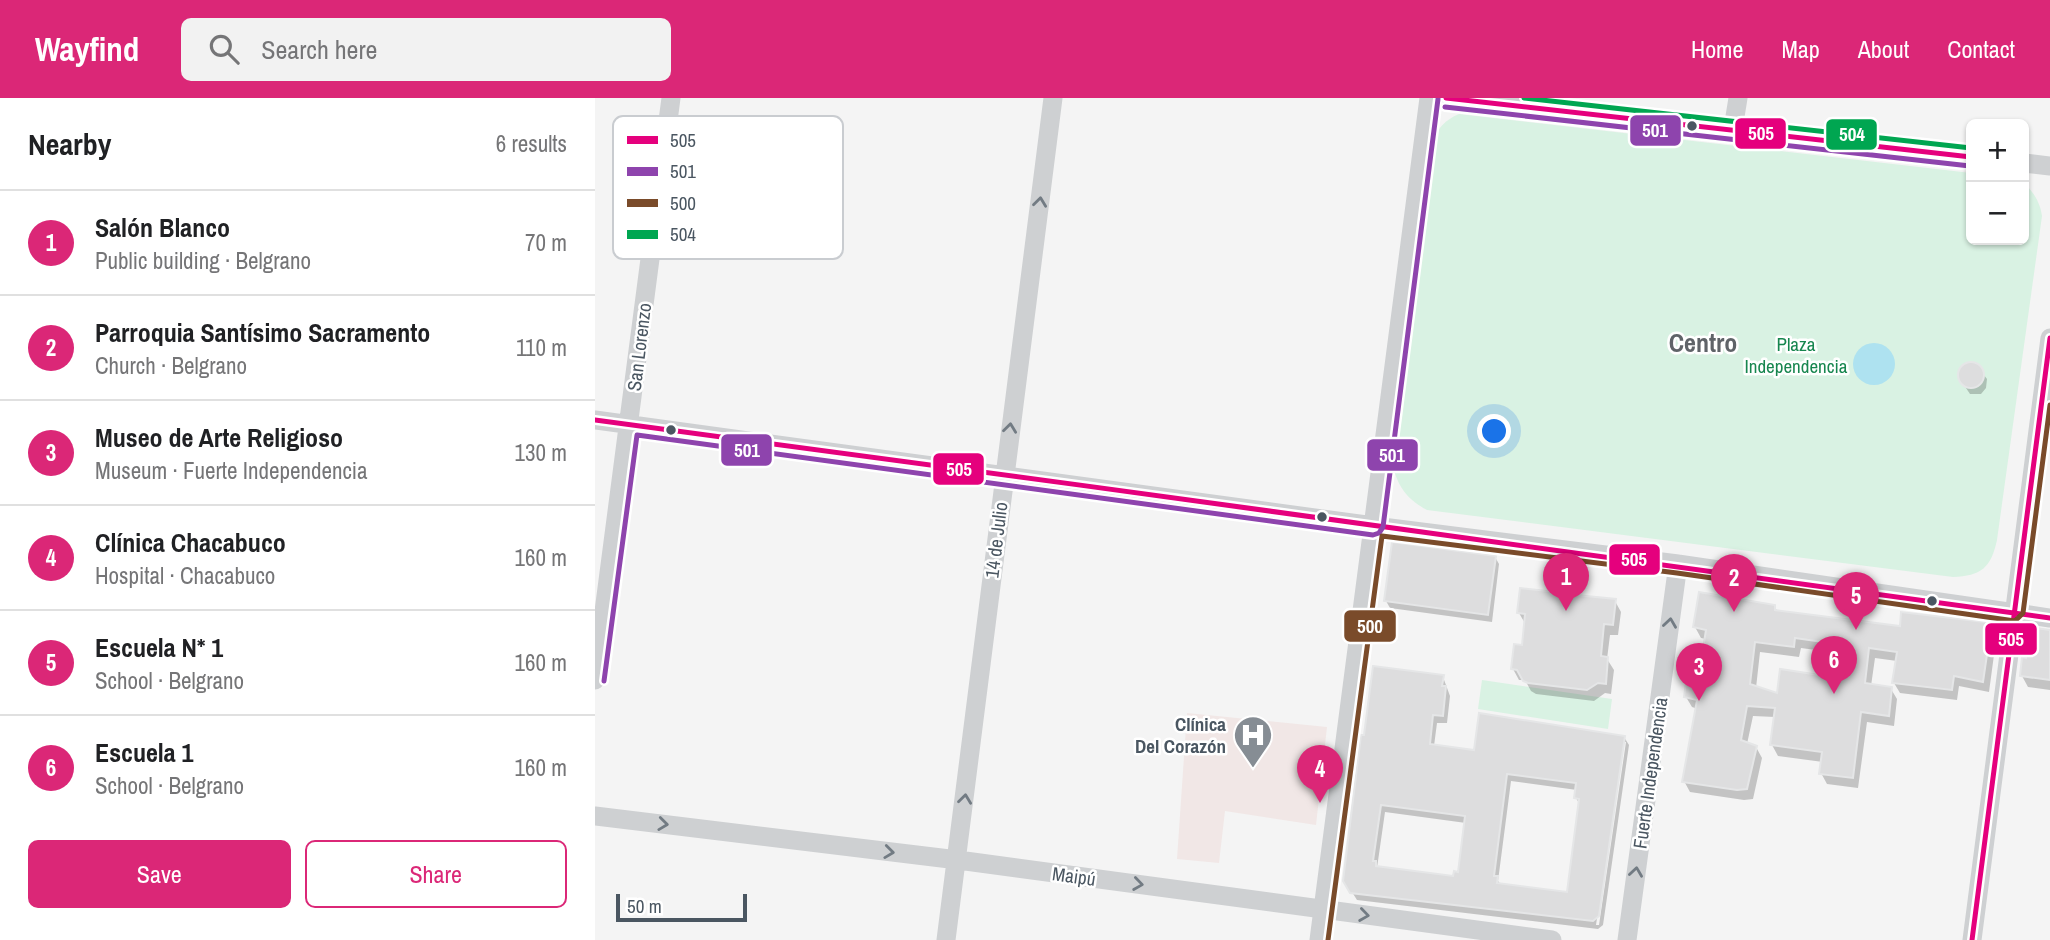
<!DOCTYPE html>
<meta charset="utf-8">
<style>
:root{--surface:#fff;--page:#f2f2f2;--text:#202124;--muted:#757577;--line:#e0e0e0;--accent:#db2777}
body{margin:0;font-family:"Archivo Narrow",sans-serif;background:var(--page);color:var(--text)}
.controls{position:absolute;right:21px;top:21px;display:grid;overflow:hidden;border-radius:10px;box-shadow:0 2px 5px #0004}
.controls button{width:63px;height:63px;display:grid;place-items:center;padding:0;border:0;border-bottom:2px solid var(--line);background:var(--surface);color:var(--text);font:35px sans-serif}
.scale{position:absolute;left:21px;bottom:18px;width:131px;box-sizing:border-box;padding-left:7px;border:4px solid #4a5661;border-top:0;font-size:19px;line-height:24px;white-space:nowrap;color:#4a5661;-webkit-text-stroke:5px #fff;paint-order:stroke}
.you{position:absolute;left:900px;top:334px;width:24px;height:24px;margin:-18px;border:5px solid #fff;border-radius:50%;background:#1a73e8;box-shadow:0 0 0 10px #1a73e833}
.badge{display:grid;place-items:center;width:46px;height:46px;border-radius:50%;background:var(--accent);color:#fff;font-size:23px;font-weight:700}
.pin{position:absolute;translate:-50% -58px;filter:drop-shadow(0 2px 4px #0008)}
.pin::after{content:'';position:absolute;top:37px;width:24px;height:21px;background:inherit;clip-path:polygon(0 0,100% 0,50% 100%)}
.list{margin:0;padding:0;list-style:none}
h2{display:flex;justify-content:space-between;align-items:center;height:91px;margin:0;padding:0 28px;font-size:30px}
h2 small{font-size:23px;font-weight:400;color:var(--muted)}
.list li{display:grid;grid-template-columns:46px 1fr auto;gap:21px;align-items:center;box-sizing:border-box;height:105px;padding:0 28px;border-top:2px solid var(--line)}
.list b{display:block;font-size:26px;white-space:nowrap}
.list p{margin:0;font-size:23px;white-space:nowrap;color:var(--muted)}
.list em{font-size:23px;font-style:normal;color:var(--muted)}
.actions{display:flex;gap:14px;padding:21px 28px}
.actions a{flex:1;padding:16px 0;border:2px solid var(--accent);border-radius:10px;text-align:center;font-size:24px;color:var(--accent)}
.actions .main{background:var(--accent);color:#fff}
.icon{flex:none;width:38px;height:38px;fill:none;stroke:currentColor;stroke-width:2;stroke-linecap:round;stroke-linejoin:round}
.map{position:relative;flex:none;width:1455px;height:842px;overflow:hidden}
header{display:flex;align-items:center;gap:42px;box-sizing:border-box;height:98px;padding:0 35px;background:var(--accent);color:#fff}
header strong{font-size:33px}
nav{display:flex;gap:38px;margin-inline-start:auto;font-size:24px}
.search{width:490px;height:63px;background:var(--page);display:flex;align-items:center;gap:18px;box-sizing:border-box;padding:0 24px;border-radius:10px;color:var(--muted);font-size:26px}
main{display:flex}
aside{flex:1;background:var(--surface)}
.map>svg:first-child{display:block}
</style>
<header>
<strong>Wayfind</strong>
<div class="search"><svg class="icon" aria-label="search" viewBox="0 0 24 24"><circle cx="10" cy="10" r="6"/><path d="M15 15l6 6"/></svg>Search here</div>
<nav><a>Home</a><a>Map</a><a>About</a><a>Contact</a></nav>
</header>
<main>
<aside>
<h2>Nearby<small>6 results</small></h2>
<ul class="list">
<li><span class="badge">1</span><div><b>Salón Blanco</b><p>Public building · Belgrano</p></div><em>70 m</em></li>
<li><span class="badge">2</span><div><b>Parroquia Santísimo Sacramento</b><p>Church · Belgrano</p></div><em>110 m</em></li>
<li><span class="badge">3</span><div><b>Museo de Arte Religioso</b><p>Museum · Fuerte Independencia</p></div><em>130 m</em></li>
<li><span class="badge">4</span><div><b>Clínica Chacabuco</b><p>Hospital · Chacabuco</p></div><em>160 m</em></li>
<li><span class="badge">5</span><div><b>Escuela N* 1</b><p>School · Belgrano</p></div><em>160 m</em></li>
<li><span class="badge">6</span><div><b>Escuela 1</b><p>School · Belgrano</p></div><em>160 m</em></li>
</ul>
<div class="actions"><a class="main">Save</a><a>Share</a></div>
</aside>
<div class="map">
<svg width="1455" height="842" viewBox="0 0 1455 842">
<rect width="100%" height="100%" fill="#f4f4f4"/>
<path fill="#f1e7e6" d="M592,615L732,629L721,727L630,713L624,765L582,761Z"/>
<path fill="#d9f2e3" d="M864,16L1376,75V142H1429V85C1439,95 1445,104 1447,118L1402,442C1396,470 1386,478 1358,479L832,412C814,402 806,393 799,373L837,44C843,30 850,22 864,16Z
M887,582L1017,601L1013,631L883,611Z"/>
<path fill="#aee2f0" d="M1258 266a21 21 0 1 1 42 0a21 21 0 1 1-42 0Z"/>
<path fill="#0003" fill-rule="evenodd" d="M1371,266L1381,267L1392,281L1391,290L1386,296H1375L1365,281V273Z
M900,459L904,466L897,524L795,510L791,503Z
M980,494L983,499L1020,503L1026,514L1023,537H1015L1012,561L1019,572L1016,596L1010,595L999,603L941,596L936,593L930,582H924L918,571L928,549L931,527L924,515L963,496Z
M1179,508L1183,514L1307,530L1394,531L1401,542L1394,594L1364,588L1362,602L1305,595L1299,585L1302,563L1280,560L1276,588L1296,591L1302,601L1299,628L1272,624L1263,690L1232,686L1226,675L1228,664L1183,658L1177,647L1180,619L1158,618L1152,646L1161,649L1167,660L1158,701L1149,702L1095,694L1089,683L1103,611L1097,609L1091,599L1105,576L1111,541L1106,540L1100,529ZM1206,550L1243,555L1239,581L1183,598L1161,590L1165,554L1204,559Z
M1455,533V592L1433,589L1427,578L1432,562Z
M848,579L855,598L852,625H842L839,648L881,653L1029,639L1034,647L1008,827L1003,831L762,802L750,783L768,639ZM1028,644H1031L1004,827H1001ZM916,683L982,692L981,700L985,707L973,796L906,787L903,783ZM790,714L871,725L865,776L860,780L782,770Z"/>
<path fill="#ddddde" stroke="#e5e6e7" stroke-width="2" fill-rule="evenodd" d="M1363 277a13 13 0 1 1 26 0a13 13 0 1 1-26 0Z
M797,444L901,458L893,517L789,503Z
M925,490L962,494V490L981,493V497L1021,501L1018,527L1009,526L1006,558L1013,559L1011,586L1003,585L992,592L933,585L928,583L922,572L916,571L919,546L927,547L930,516L922,515Z
M1104,494L1180,507V512L1305,528L1306,514L1390,524L1396,529L1388,584L1359,578L1357,592L1297,585L1302,554L1274,550L1270,585L1297,589L1294,618L1266,614L1258,680L1224,676L1227,654L1175,647L1180,610L1152,608L1146,642L1162,648L1152,691L1142,692L1087,684L1102,602L1089,599L1092,577L1104,575L1111,532L1098,529ZM1200,540L1242,546L1238,579L1185,571L1182,595L1155,586L1160,544L1199,549Z
M1434,529L1455,532V582L1425,578L1427,559L1431,560Z
M778,568L849,577L847,588H851L848,618L838,617L835,646L879,652L884,615L1030,638L1004,818L998,823L755,795L748,783L766,637H769ZM912,676L981,685L979,700L984,701L972,794L902,785L903,778H899ZM786,707L870,718L863,774L859,773L858,778L781,768V763H778Z"/>
<g fill="none" stroke-linecap="round" stroke-linejoin="round">
<path stroke="#ced0d2" stroke-width="19" d="M851,0L1376,59
M1138,31L1143,0
M1429,65L1455,68
M0,322L779,428L1083,466L1455,520
M0,582L76,0
M0,718L363,762L957,842
M351,842L458,0
M724,842L834,0
M1032,842L1083,466
M1377,842L1455,240"/>
<g stroke="#fff" stroke-width="10">
<path id="bus-1" d="M851,0L1376,59
M0,322C485,388 971,450 1455,520
M1377,842L1455,240"/>
</g>
<g stroke="#fff" stroke-width="10">
<path id="bus-2" d="M850,9L1375,68
M9,583L42,337L778,437L784,435L788,429L843,1"/>
</g>
<g stroke="#fff" stroke-width="10">
<path id="bus-3" d="M733,842L787,438L1082,475L1420,523L1428,515L1455,307"/>
</g>
<g stroke="#fff" stroke-width="10">
<path id="bus-4" d="M929,0L1376,50"/>
</g>
<use href="#bus-1" stroke="#e5007d" stroke-width="5"/>
<use href="#bus-2" stroke="#8e44ad" stroke-width="5"/>
<use href="#bus-3" stroke="#7a4b2a" stroke-width="5"/>
<use href="#bus-4" stroke="#00a651" stroke-width="5"/>
</g>
<defs><path id="oneway-chevron" d="M-2-3.5L2.5 0L-2 3.5" fill="none" stroke-width="1.6" stroke-linecap="round" stroke-linejoin="round" transform="scale(1.75)"/></defs>
<g stroke="#727b83">
<use href="#oneway-chevron" transform="translate(445 104) rotate(-83)"/>
<use href="#oneway-chevron" transform="translate(415 330) rotate(-83)"/>
<use href="#oneway-chevron" transform="translate(1075 525) rotate(-82)"/>
<use href="#oneway-chevron" transform="translate(370 701) rotate(-83)"/>
<use href="#oneway-chevron" transform="translate(68 726) rotate(7)"/>
<use href="#oneway-chevron" transform="translate(294 754) rotate(7)"/>
<use href="#oneway-chevron" transform="translate(1041 774) rotate(-82)"/>
<use href="#oneway-chevron" transform="translate(543 786) rotate(8)"/>
<use href="#oneway-chevron" transform="translate(769 817) rotate(8)"/>
</g>
<defs>
<g id="hospital-pin" transform="scale(2.0125)"><path d="M0 17L-7.5 6A9.5 9.5 0 1 1 7.5 6Z" fill="#868d94" stroke="#fff"/><path d="M-5-5h3v3.5h4V-5h3V5h-3V1.5h-4V5h-3Z" fill="#fff"/></g>
</defs>
<g fill-rule="evenodd">
<use href="#hospital-pin" x="658" y="637"/>
</g>
<g fill="#4a5661" stroke="#fff" stroke-width="2.5">
<circle cx="1097" cy="28" r="6"/>
<circle cx="76" cy="332" r="6"/>
<circle cx="727" cy="419" r="6"/>
<circle cx="1337" cy="503" r="6"/>
</g>
<g text-anchor="middle" stroke-width="5" stroke-linejoin="round" paint-order="stroke">
<g font-size="19" fill="#17864f" stroke="#fff">
<text x="1201" y="253">Plaza<tspan x="1201" dy="22">Independencia</tspan></text>
</g>
<g font-size="19" fill="#4a5661" stroke="#fff">
<text transform="translate(44 249) rotate(-83)" y="7">San Lorenzo</text>
<text transform="translate(401 442) rotate(-83)" y="7">14 de Julio</text>
<text transform="translate(1055 675) rotate(-82)" y="7">Fuerte Independencia</text>
<text transform="translate(479 778) rotate(8)" y="7">Maipú</text>
</g>
<g font-size="19" font-weight="bold" fill="#4a5661" stroke="#fff" text-anchor="end">
<text x="631" y="633">Clínica<tspan x="631" dy="22">Del Corazón</tspan></text>
</g>
<g font-size="26" font-weight="bold" fill="#5f6368" stroke="#fff">
<text x="1108" y="254">Centro</text>
</g>
</g>
<rect x="18" y="18" width="230" height="143" rx="10" fill="#fff" stroke="#c9ccd0" stroke-width="2"/>
<rect x="32" y="38" width="31" height="8" fill="#e5007d"/>
<rect x="32" y="69" width="31" height="9" fill="#8e44ad"/>
<rect x="32" y="101" width="31" height="8" fill="#7a4b2a"/>
<rect x="32" y="132" width="31" height="9" fill="#00a651"/>
<g font-size="19" fill="#4a5661">
<text x="75" y="49">505</text>
<text x="75" y="80">501</text>
<text x="75" y="112">500</text>
<text x="75" y="143">504</text>
</g>
<g stroke="#fff" stroke-width="2.5">
<rect x="1034" y="16" width="53" height="33" rx="7" fill="#8e44ad"/>
<rect x="1139" y="19" width="53" height="33" rx="7" fill="#e5007d"/>
<rect x="1230" y="20" width="53" height="33" rx="7" fill="#00a651"/>
<rect x="125" y="335" width="53" height="34" rx="7" fill="#8e44ad"/>
<rect x="771" y="340" width="53" height="34" rx="7" fill="#8e44ad"/>
<rect x="337" y="354" width="53" height="34" rx="7" fill="#e5007d"/>
<rect x="1013" y="445" width="53" height="33" rx="7" fill="#e5007d"/>
<rect x="748" y="511" width="54" height="34" rx="7" fill="#7a4b2a"/>
<rect x="1389" y="524" width="54" height="34" rx="7" fill="#e5007d"/>
</g>
<g font-size="19" text-anchor="middle" font-weight="bold" fill="#fff">
<text x="1060" y="39">501</text>
<text x="1166" y="42">505</text>
<text x="1257" y="43">504</text>
<text x="152" y="359">501</text>
<text x="797" y="364">501</text>
<text x="364" y="378">505</text>
<text x="1039" y="468">505</text>
<text x="775" y="535">500</text>
<text x="1416" y="548">505</text>
</g>
</svg>
<div class="controls">
<button>+</button>
<button>−</button>
</div>
<div class="scale">50 m</div>
<div class="you"></div>
<div class="pin badge" style="left:971px;top:513px">1</div>
<div class="pin badge" style="left:1139px;top:514px">2</div>
<div class="pin badge" style="left:1104px;top:603px">3</div>
<div class="pin badge" style="left:725px;top:705px">4</div>
<div class="pin badge" style="left:1261px;top:532px">5</div>
<div class="pin badge" style="left:1239px;top:596px">6</div>
</div>
</main>
